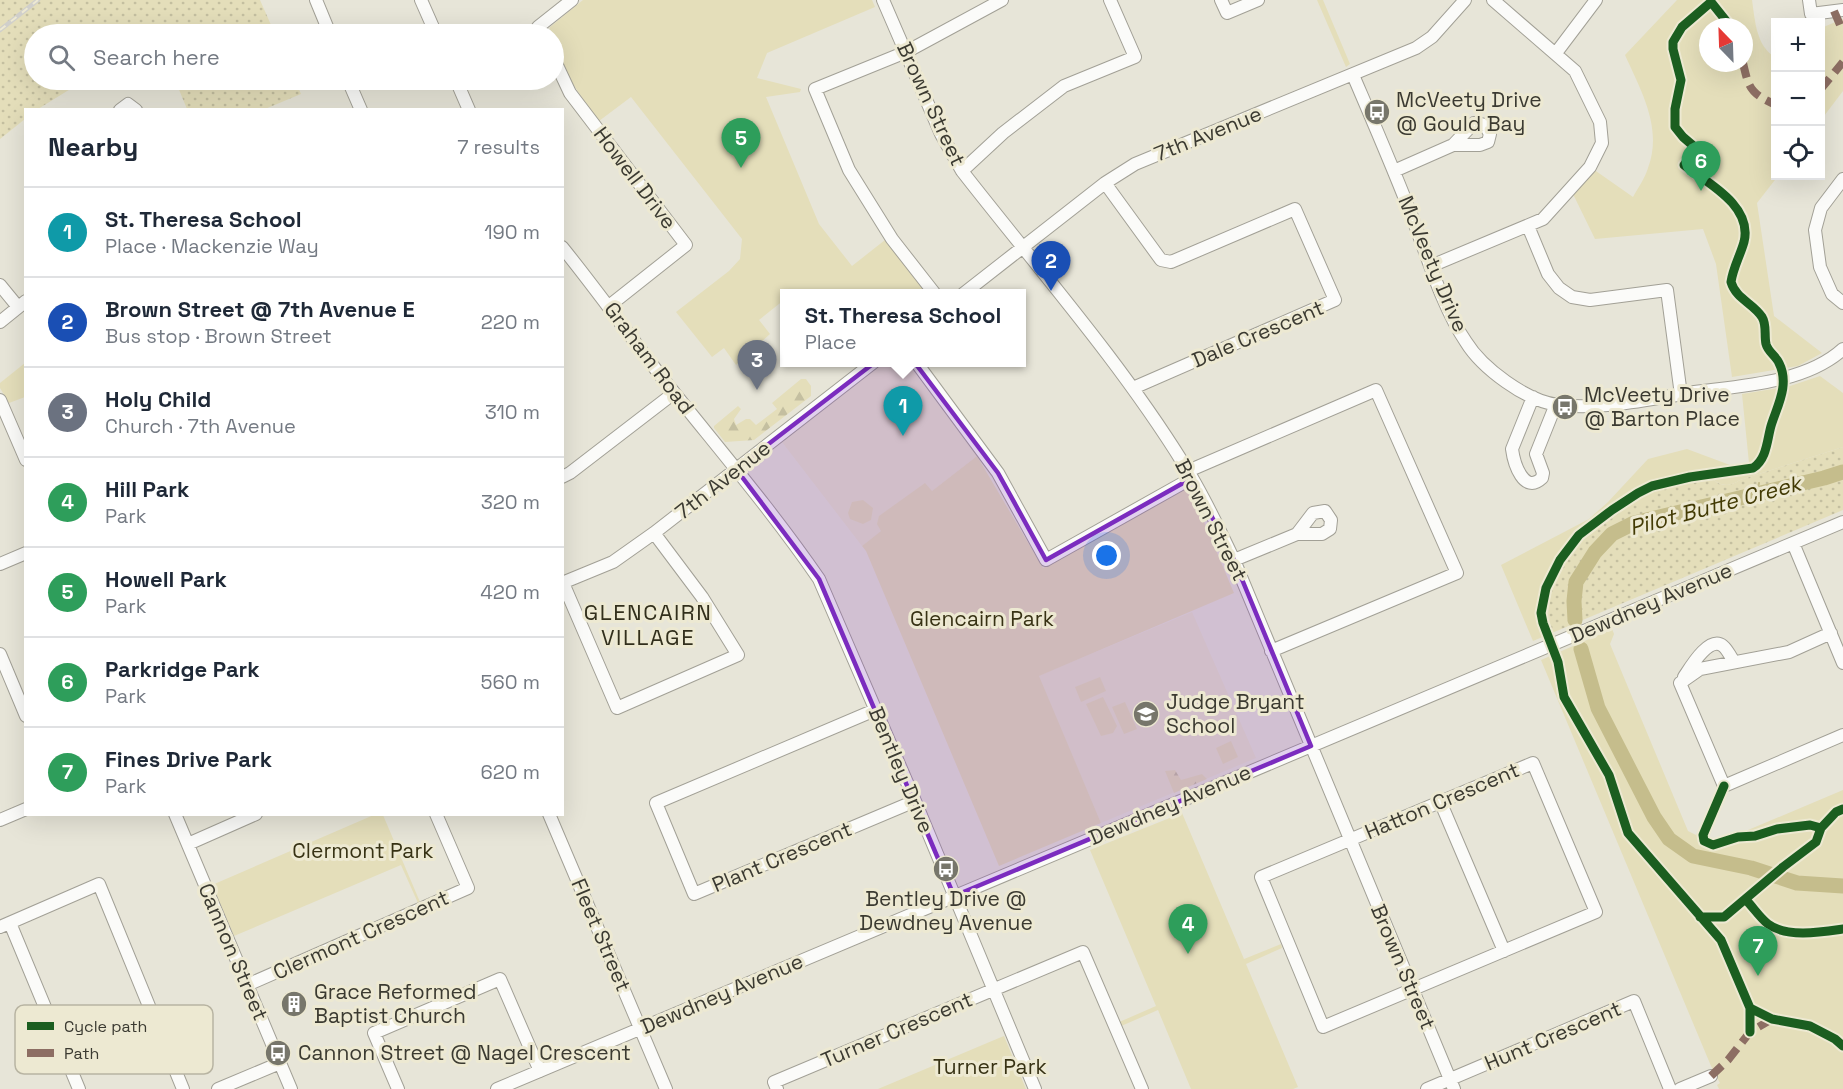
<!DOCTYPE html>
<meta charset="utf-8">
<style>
:root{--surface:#fff;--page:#f2f2f3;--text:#1f2937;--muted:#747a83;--line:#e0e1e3;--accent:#db2777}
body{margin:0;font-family:"Space Grotesk",sans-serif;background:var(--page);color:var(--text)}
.controls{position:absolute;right:18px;top:18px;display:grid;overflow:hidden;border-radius:0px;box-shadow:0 6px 24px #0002}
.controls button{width:54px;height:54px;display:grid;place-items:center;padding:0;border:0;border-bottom:2px solid var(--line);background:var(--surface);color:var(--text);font:30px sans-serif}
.compass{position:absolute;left:1699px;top:18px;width:54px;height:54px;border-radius:50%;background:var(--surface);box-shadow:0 6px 24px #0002;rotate:337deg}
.you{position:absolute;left:1107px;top:556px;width:21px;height:21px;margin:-15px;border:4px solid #fff;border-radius:50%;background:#1a73e8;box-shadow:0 0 0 9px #1a73e833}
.badge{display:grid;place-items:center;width:39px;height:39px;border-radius:50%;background:var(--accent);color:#fff;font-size:20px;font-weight:700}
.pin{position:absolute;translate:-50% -50px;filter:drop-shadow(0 2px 3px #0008)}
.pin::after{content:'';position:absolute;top:32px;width:21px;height:18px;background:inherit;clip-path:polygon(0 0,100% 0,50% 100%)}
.popup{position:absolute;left:780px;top:289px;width:246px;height:78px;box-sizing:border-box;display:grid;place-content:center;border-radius:0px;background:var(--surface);filter:drop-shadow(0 2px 4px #0005);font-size:20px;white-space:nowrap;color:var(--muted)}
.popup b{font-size:22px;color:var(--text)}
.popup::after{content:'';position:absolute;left:50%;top:100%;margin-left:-12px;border:12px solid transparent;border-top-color:var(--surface)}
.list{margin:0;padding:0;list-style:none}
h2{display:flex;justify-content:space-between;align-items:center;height:78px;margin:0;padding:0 24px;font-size:26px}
h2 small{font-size:20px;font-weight:400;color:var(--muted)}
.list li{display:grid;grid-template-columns:39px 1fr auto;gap:18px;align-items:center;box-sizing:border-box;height:90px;padding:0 24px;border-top:2px solid var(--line)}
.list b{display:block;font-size:22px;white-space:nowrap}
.list p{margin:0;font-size:20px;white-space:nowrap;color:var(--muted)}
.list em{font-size:20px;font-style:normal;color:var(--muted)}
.icon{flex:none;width:33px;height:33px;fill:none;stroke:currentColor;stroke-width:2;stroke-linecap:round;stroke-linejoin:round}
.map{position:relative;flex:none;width:1843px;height:1089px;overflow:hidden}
.search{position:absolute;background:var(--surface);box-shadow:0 6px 24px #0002;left:24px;top:24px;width:540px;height:66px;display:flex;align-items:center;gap:15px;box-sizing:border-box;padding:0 21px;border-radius:33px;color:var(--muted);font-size:22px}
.panel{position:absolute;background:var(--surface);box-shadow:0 6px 24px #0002;left:24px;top:108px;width:540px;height:708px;border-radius:0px}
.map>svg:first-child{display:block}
</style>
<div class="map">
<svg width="1843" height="1089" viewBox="0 0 1843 1089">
<defs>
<pattern id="grass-dots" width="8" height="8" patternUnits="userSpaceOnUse" patternTransform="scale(1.5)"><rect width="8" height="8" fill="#e4deba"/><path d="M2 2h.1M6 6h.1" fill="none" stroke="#c4bfa0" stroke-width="1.8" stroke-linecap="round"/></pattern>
<pattern id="forest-firs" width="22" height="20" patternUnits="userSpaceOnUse" patternTransform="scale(1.5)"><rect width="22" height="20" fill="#e4deba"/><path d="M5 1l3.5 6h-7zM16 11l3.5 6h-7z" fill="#c4bfa0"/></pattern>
</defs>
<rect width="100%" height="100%" fill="#e7e5d8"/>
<path fill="#e6e3cc" d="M884,363H907L977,456L862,546L782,442Z
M1192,612L1256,758L1101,823L1038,676Z"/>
<path fill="url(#grass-dots)" d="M0,0H260L275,34H34V80H85L38,109L26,110L25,119L0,139Z
M175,80H295L301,94L265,109H187Z
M1843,447V510L1552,633C1539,587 1570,550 1605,523C1612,518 1619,510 1627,506C1635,502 1645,500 1654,497V491L1698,481L1714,480C1721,487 1732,486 1740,480Z"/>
<path fill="url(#forest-firs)" d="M801,379H806L811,386V396L754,440L725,442L714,428V426L738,406L741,409L734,419L736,425L746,419H750L756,425L777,409L772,403Z
M1175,770L1181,780L1202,774L1207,779L1174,793L1165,771Z"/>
<path fill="#e4deba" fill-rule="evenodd" d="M583,0H872L875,7L767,53L757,78L801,89L800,92L766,97L819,224L852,266L885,240L928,293L797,294L796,292L784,294V300L759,320L770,334L736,365L724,348L712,357L676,312L729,271L740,259L742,239L631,97L599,121C583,99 554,62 554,34H549L550,27Z
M1317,0H1323L1350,64L1346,67Z
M1677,0H1752C1755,20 1756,46 1775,57L1776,176H1778L1757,203L1774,316L1822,353L1798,366L1732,377L1716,264L1703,229L1595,239L1573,194L1593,169L1633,197C1638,188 1645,178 1648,168C1663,128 1641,91 1625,55ZM1708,27H1744V63H1708Z
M1843,19V91L1821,120V28Z
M25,363V397L9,403L0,388V383Z
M1820,376L1843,393V447L1740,480C1732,486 1722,487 1714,480L1698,481L1655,491L1654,497L1638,507L1635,504L1627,506C1586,538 1535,575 1552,633L1533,641L1501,565L1589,519L1608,502L1648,459L1687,449L1730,465L1749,463L1742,394L1790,386Z
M977,456L1043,568L1185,488L1202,517L1234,593L1039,676L1101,823L999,866L866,551L862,546L881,531L877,524L879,516L925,483L932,491Z
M863,500L873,508L871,520L863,524L850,519L848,513L852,502Z
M1612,629L1614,634L1610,644L1688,831L1696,835L1717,795L1721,796L1706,840L1715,844L1843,790V1089H1719L1717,1085L1720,1083L1711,1066L1541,660Z
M1100,677L1106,691L1081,702L1075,687Z
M1103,697L1117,726L1113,733L1101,736L1086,704Z
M1125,702L1137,729L1124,734L1112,707Z
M1231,741L1238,757L1223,764L1216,748Z
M1182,813L1244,959L1281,944L1282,948L1246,964L1298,1087L1293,1089H1191L1158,1010L1119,1027L1117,1023L1156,1006L1090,850Z
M376,814L383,815L420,902L418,903L401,865L234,936L212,885Z
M1004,1036L1026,1089H878L999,1038Z"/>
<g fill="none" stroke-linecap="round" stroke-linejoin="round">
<path stroke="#c5bd8c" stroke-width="2" d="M1750,495L1758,488L1759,483
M1697,852L1699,857"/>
<path stroke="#c5bd8c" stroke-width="15" d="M1575,620L1574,601L1576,582L1595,552L1612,534L1634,523L1824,478L1843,472
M1581,649L1598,708L1654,817L1669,839L1693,856L1751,868L1797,883L1843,886"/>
<g stroke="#a2a096" stroke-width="14">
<path id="minor" d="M316,0L330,34
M421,0L436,34
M883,0L941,134L962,171C1036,266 1119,360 1183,463C1203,494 1218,527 1234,560L1454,1089
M1221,0L1227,13L1258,0
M1809,0L1811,14L1843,10
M542,34L538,27L572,0
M1556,53L1596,0
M554,59L570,93L686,245L609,306
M1353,75C1374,124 1395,172 1414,222C1428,259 1444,310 1466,342C1482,368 1526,401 1558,405C1601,410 1646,400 1688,393C1737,386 1805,384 1843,349
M348,80L361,110
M456,80L469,110
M120,110L128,104L136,110
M962,171L1003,133L1064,86L1135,57L1110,0
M1394,171L1453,145L1474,123L1485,125L1490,134L1488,142L1480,145H1453
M1843,179L1821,208L1815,230L1820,267L1832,294L1843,303
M1105,183L1161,260L1171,262L1295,209L1335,300L1133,388
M1528,226L1548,274L1559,288L1572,297L1590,300L1667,290L1681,395
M562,247C601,295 637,347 676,395C725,456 775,515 819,579L915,801L1035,1089
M1431,266L1543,219L1590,167L1602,143L1600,122L1575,71L1493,0
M0,285L18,307
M935,294L892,239L849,170L815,89L906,52L1002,0
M963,294L1105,183L1135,164L1416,48L1432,37L1465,0
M0,322L26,301
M916,362L998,473L1046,560L1192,478
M1533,397L1512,449C1514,464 1524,495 1542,478L1543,473L1536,454L1556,404
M0,400L26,460
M1188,471L1376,390L1457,573L1271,651
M562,477L570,473L674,393
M1793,543L1843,663
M1234,560L1297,534H1322L1330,529L1331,520L1325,511L1313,513L1297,534
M0,564L26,553
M562,583L613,562L654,533L874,362
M563,583L617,708L738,655L702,597L654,533
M0,654L26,716
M1684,677C1690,668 1709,635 1723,646C1727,649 1731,657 1734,662
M1680,683L1724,786L1843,735
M1680,683L1700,669L1789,652L1831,633
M875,710L656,803L694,894L915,801
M1533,763L1596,912L1323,1027L1261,877Z
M1440,801L1504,951
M175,814L291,1089
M549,814L666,1089
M0,820L26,809
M188,844L256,814
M10,923L79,1089
M0,927L99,884L183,1089
M247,985L468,888L436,814
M218,1089L280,1063
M398,1089L374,1033L500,979L540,1071
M497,1089L1843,522
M777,1089L774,1082L1083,952L1142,1089
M1427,1089L1634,1001L1670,1089
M1680,1089L1711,1076"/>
</g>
<use href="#minor" stroke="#fbfbf9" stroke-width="12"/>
<g stroke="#d0cfcb" stroke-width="4.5">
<path id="rail" d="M0,30L38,0"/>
</g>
<use href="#rail" stroke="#ede9d2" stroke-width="2" stroke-dasharray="7" stroke-linecap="butt"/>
<path stroke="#8d6e63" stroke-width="8" stroke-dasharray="15 8" stroke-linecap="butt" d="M1834,11L1843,32
M1743,63C1749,89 1750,93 1776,105
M1820,90L1843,62
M1711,1076L1728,1060L1750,1032L1772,1019"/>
<g stroke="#ede9d2" stroke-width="13">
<path id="cycleway" d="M1731,27L1711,2L1682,27L1673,42V49L1681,80L1675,109V127L1683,137L1697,149L1684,165C1708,183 1753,206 1744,242C1740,256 1733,268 1731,282C1736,299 1753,303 1762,317C1767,325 1764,335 1766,344C1768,352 1776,356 1779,363C1790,385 1777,406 1771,426C1767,440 1767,459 1753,468L1690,477L1652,486L1638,493L1612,510L1579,535L1560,560L1546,588L1541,613L1543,623L1558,662L1564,697L1609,775L1628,833L1721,940L1750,1008V1032
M1724,786L1703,835L1704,841L1713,845L1738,837L1755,836L1777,829L1810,825L1821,828
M1746,900C1753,907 1760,918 1768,924C1787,938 1822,932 1843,929
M1700,917H1724L1783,867L1816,842L1821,828L1836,812L1843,809
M1750,1008L1772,1019L1810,1026L1835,1039L1843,1046"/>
</g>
<use href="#cycleway" stroke="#1b5e20" stroke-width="9"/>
</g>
<path fill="#7b2cbf" fill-opacity="0.2" stroke="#7b2cbf" stroke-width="4.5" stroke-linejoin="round" d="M900,343L998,473L1046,560L1192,478L1234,560L1311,746L954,896L819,579L736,469Z"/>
<defs>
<g id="bus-disc" transform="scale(1.35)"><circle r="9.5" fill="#77766b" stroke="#ede9d2"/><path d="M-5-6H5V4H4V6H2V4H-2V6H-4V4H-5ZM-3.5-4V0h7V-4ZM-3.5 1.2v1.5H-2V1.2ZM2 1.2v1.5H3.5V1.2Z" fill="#fff"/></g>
<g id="school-disc" transform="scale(1.35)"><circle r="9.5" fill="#77766b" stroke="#ede9d2"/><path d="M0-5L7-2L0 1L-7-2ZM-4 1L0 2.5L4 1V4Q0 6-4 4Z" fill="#fff"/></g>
<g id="building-disc" transform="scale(1.35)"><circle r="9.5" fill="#77766b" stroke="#ede9d2"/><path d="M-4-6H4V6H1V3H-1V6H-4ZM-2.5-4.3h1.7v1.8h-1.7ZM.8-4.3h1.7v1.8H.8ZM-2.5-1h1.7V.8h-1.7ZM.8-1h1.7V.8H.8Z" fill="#fff"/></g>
</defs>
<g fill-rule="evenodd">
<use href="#bus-disc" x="1377" y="112"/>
<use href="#bus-disc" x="1565" y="407"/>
<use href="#school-disc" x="1146" y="714"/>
<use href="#bus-disc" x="946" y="869"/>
<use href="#building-disc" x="294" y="1004"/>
<use href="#bus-disc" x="278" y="1053"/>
</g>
<g text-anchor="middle" stroke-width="6" stroke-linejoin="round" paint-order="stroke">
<g font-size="21" fill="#3b3a31" stroke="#ede9d2" text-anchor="start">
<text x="1396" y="107">McVeety Drive<tspan x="1396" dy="24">@ Gould Bay</tspan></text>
<text x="1584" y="402">McVeety Drive<tspan x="1584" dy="24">@ Barton Place</tspan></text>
<text x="1166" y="709">Judge Bryant<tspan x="1166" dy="24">School</tspan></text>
<text x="946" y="906" text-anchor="middle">Bentley Drive @<tspan x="946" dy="24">Dewdney Avenue</tspan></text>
<text x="314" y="999">Grace Reformed<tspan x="314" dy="24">Baptist Church</tspan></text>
<text x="298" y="1060">Cannon Street @ Nagel Crescent</text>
</g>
<g font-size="21" fill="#3b3a31" stroke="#ede9d2">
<text transform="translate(931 104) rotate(65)" y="7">Brown Street</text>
<text transform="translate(1208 134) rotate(-22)" y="7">7th Avenue</text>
<text transform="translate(635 178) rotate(53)" y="7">Howell Drive</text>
<text transform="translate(1433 264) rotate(67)" y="7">McVeety Drive</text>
<text transform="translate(1258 334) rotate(-23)" y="7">Dale Crescent</text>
<text transform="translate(649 358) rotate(53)" y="7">Graham Road</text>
<text transform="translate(723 480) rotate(-38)" y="7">7th Avenue</text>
<text transform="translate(1211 520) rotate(63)" y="7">Brown Street</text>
<text transform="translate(1651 603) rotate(-23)" y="7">Dewdney Avenue</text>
<text transform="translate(901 770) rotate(67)" y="7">Bentley Drive</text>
<text transform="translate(1442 801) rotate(-23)" y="7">Hatton Crescent</text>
<text transform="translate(1170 805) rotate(-23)" y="7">Dewdney Avenue</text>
<text transform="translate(782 857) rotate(-23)" y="7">Plant Crescent</text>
<text transform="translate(361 935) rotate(-24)" y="7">Clermont Crescent</text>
<text transform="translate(601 935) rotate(67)" y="7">Fleet Street</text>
<text transform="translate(233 952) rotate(67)" y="7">Cannon Street</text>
<text transform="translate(1403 967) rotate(67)" y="7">Brown Street</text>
<text transform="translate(722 994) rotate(-23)" y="7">Dewdney Avenue</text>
<text transform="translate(897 1030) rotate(-23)" y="7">Turner Crescent</text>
<text transform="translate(1553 1036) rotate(-23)" y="7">Hunt Crescent</text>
</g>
<g font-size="21" fill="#373214" stroke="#ede9d2">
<text x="982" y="626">Glencairn Park</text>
<text x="363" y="858">Clermont Park</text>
<text x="990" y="1074">Turner Park</text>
</g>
<g font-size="22" font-style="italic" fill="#423a04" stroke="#ede9d2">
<text transform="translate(1715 505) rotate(-15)" y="8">Pilot Butte Creek</text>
</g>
<g font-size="22" letter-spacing="1.5" fill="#322f1c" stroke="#ede9d2">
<text x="648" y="620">GLENCAIRN<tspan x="648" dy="25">VILLAGE</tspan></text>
</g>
</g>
<rect x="15" y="1005" width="198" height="69" rx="9" fill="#ede9d2" stroke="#b8b4a2" stroke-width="1.5"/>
<rect x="27" y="1022" width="27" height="8" fill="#1b5e20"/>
<rect x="27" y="1049" width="27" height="8" fill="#8d6e63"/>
<g font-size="16" fill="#3b3a31">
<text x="64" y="1032">Cycle path</text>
<text x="64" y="1059">Path</text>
</g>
</svg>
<div class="controls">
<button>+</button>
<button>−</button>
<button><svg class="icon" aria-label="locate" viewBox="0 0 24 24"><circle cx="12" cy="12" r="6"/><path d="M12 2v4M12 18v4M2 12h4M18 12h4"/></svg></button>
</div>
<svg class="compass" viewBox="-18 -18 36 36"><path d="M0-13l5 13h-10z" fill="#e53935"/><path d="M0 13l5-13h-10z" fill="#747a83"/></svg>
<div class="you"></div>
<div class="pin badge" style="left:903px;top:436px;background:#0f9aa8">1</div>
<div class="popup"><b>St. Theresa School</b>Place</div>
<div class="pin badge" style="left:1051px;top:291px;background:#1a4fb4">2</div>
<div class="pin badge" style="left:757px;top:390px;background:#6b7280">3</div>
<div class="pin badge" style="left:1188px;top:954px;background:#2e9e5b">4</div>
<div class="pin badge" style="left:741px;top:168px;background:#2e9e5b">5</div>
<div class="pin badge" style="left:1701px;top:191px;background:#2e9e5b">6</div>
<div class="pin badge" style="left:1758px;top:976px;background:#2e9e5b">7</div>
<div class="search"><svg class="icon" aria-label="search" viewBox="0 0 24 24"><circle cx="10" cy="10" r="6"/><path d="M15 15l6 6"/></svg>Search here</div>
<section class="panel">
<h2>Nearby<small>7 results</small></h2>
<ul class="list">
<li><span class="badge" style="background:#0f9aa8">1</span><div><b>St. Theresa School</b><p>Place · Mackenzie Way</p></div><em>190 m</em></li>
<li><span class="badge" style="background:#1a4fb4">2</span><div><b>Brown Street @ 7th Avenue E</b><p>Bus stop · Brown Street</p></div><em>220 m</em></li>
<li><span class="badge" style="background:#6b7280">3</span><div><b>Holy Child</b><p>Church · 7th Avenue</p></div><em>310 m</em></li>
<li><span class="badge" style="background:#2e9e5b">4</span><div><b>Hill Park</b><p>Park</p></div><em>320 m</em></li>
<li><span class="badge" style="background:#2e9e5b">5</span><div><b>Howell Park</b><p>Park</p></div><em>420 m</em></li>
<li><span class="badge" style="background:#2e9e5b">6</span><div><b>Parkridge Park</b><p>Park</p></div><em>560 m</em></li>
<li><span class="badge" style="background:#2e9e5b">7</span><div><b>Fines Drive Park</b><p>Park</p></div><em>620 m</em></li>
</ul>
</section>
</div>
